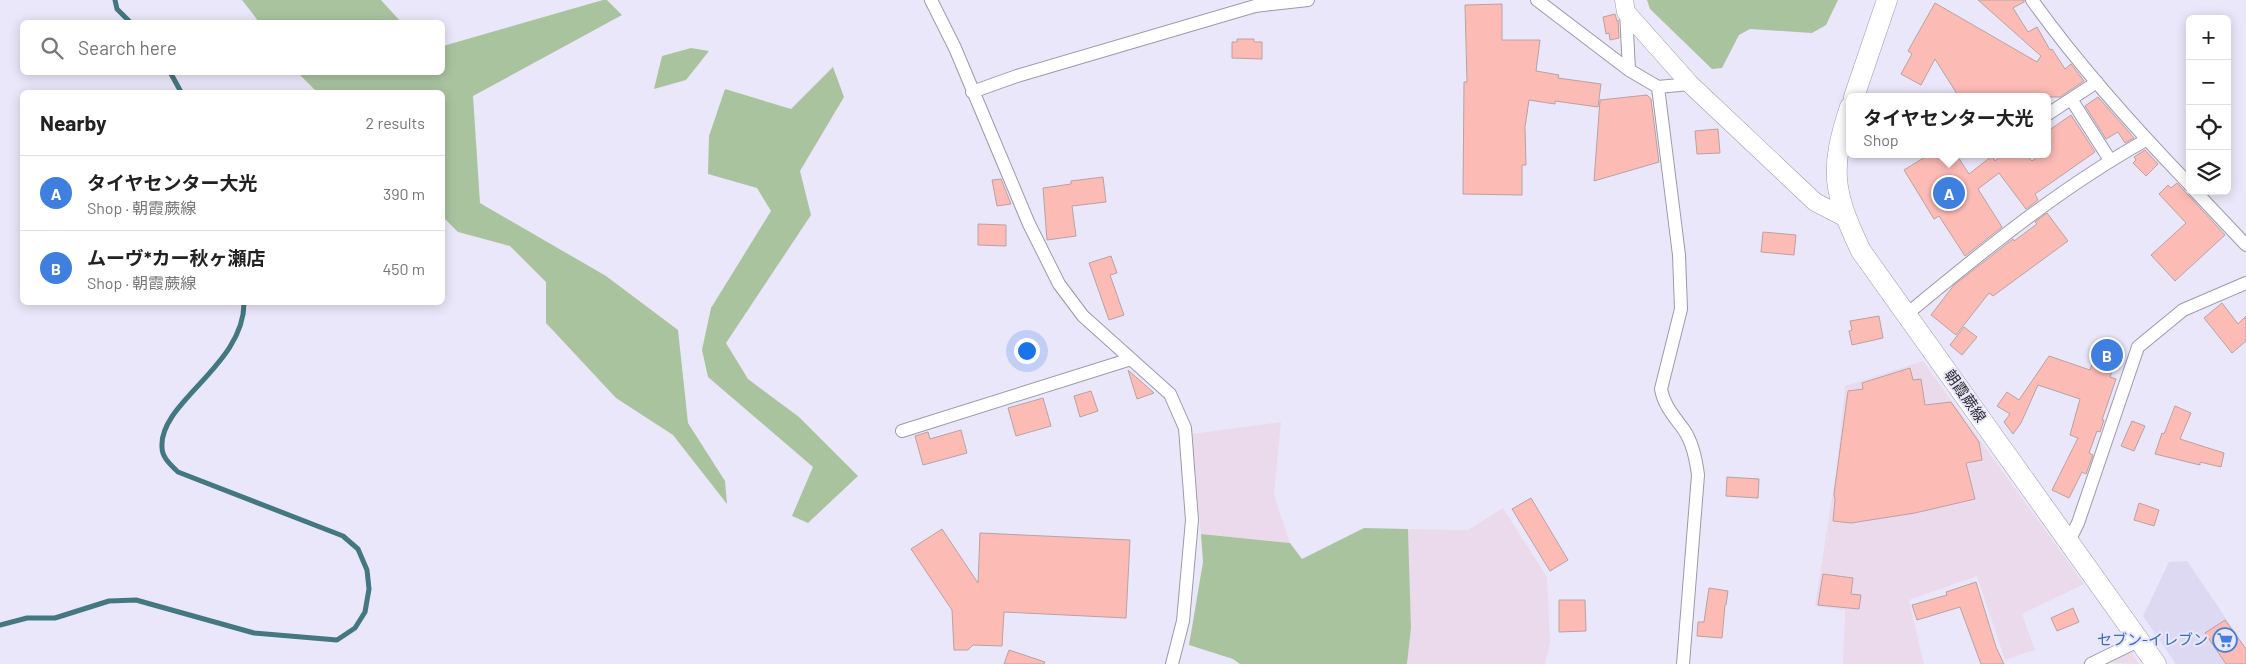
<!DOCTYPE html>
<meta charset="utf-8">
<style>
:root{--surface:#fff;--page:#f6f6f6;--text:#222;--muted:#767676;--line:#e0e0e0;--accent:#111827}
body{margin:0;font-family:Barlow,"Noto Sans JP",sans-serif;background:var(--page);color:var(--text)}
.controls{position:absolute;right:15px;top:15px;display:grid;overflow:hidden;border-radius:8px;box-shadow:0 2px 12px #0003}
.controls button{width:45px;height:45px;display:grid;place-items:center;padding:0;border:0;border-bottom:1px solid var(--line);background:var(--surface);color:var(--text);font:25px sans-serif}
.you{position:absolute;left:1026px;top:350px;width:18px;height:18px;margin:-12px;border:4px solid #fff;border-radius:50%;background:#1a73e8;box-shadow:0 0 0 8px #1a73e833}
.badge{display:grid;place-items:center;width:32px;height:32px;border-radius:50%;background:var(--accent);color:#fff;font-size:16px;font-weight:700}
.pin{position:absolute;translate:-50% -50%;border:2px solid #fff;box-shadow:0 1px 5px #0006}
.popup{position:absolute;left:1846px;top:93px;width:205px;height:65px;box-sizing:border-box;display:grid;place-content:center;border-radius:8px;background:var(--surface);filter:drop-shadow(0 1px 4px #0005);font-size:16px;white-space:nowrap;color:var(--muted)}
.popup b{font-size:19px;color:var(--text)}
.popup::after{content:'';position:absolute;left:50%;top:100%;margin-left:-10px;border:10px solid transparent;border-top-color:var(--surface)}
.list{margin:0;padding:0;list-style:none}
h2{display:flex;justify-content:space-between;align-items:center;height:65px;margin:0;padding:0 20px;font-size:21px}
h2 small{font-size:16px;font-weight:400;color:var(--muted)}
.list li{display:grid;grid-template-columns:32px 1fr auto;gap:15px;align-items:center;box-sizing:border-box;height:75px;padding:0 20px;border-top:1px solid var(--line)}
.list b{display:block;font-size:19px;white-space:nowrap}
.list p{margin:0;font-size:16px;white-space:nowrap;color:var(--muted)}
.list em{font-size:16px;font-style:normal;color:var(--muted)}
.icon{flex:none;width:28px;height:28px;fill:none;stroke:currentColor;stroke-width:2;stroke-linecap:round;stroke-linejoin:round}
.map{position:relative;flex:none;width:2246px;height:664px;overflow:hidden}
.search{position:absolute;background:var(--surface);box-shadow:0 2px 12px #0003;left:20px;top:20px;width:425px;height:55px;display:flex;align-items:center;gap:12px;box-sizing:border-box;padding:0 18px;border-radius:8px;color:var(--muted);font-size:19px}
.panel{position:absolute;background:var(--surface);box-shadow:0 2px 12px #0003;left:20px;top:90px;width:425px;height:215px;border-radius:8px}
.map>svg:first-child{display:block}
</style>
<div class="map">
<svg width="2246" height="664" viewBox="0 0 2246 664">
<rect width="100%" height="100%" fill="#ebe7fa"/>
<path fill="#ded9f3" d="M2187,561L2246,648V664H2176L2143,616L2169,562Z"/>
<path fill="#ebdaec" d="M1923,361L2084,584L2022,614L2035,650L2005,660L1977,576L1909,600L1924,664H1843L1845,610L1815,606L1837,466L1845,386Z
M1281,422L1274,495L1290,543L1201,534L1192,434Z
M1503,508L1547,577L1550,643L1545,664H1407L1411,628L1408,529L1468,530Z
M2131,652L2139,664L2110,663Z"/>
<path fill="#a9c39f" d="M242,0H381L401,22H259Z
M603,0H607L622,15L473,96L480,203L606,276L678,330L688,423L725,481L727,504L673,435L616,398L546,323V282L510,246L458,232L443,217L442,92H317L298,73L442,72L443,46Z
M1647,0H1838L1826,25L1812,33L1750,29L1739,35L1722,68L1712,69L1650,9Z
M691,48L709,51L686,80L654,89L662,56Z
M833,67L844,97L800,171L811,215L726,343L748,379L799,417L858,476L808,523L792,516L813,467L708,377L702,350L711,308L771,211L757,188L708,174L709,136L725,89L791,109Z
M1364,528L1408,529L1411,628L1407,664H1240L1233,659L1189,645L1203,562L1201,534L1290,543L1302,559Z"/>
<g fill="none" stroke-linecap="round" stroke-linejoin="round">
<path stroke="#437881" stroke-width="5" d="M115,0L117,9L130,22
M170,72L181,92
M0,625L27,618H55L109,601L136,600L254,633L337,640L355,628L365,612L369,589L367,570L358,549L343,536L178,472C171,465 162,458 162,447C159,402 245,365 244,302"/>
</g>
<path fill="#fdbbb6" stroke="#b8a2a1" d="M1978,0H2024V2L2013,8L2028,32L2037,27L2050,50L2052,49L2065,69L2071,64L2084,81L2060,97H1959L1935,59L1921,85L1901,74L1912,54L1908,51L1935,3L2037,62L2041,56Z
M1502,4V40H1540L1536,71L1559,75L1558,78L1601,84L1598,107L1555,101V104L1529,100L1525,127L1526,165H1522V195L1463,194L1464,82H1467L1465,5Z
M1615,14L1617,21L1618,20L1619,38L1610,40L1609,33L1606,34L1603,17Z
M1237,39H1254V42H1262V59L1232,58V42H1237Z
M1647,95L1651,99L1659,162L1594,181L1600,100Z
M2098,97L2122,124L2134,138L2125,143L2118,132L2106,139L2085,106Z
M2071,115L2095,152L2035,194L2038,200L2026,209L1999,173L1978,189L2002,227L1965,256L1939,216L1934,219L1904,170L1930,154H1956L1969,174L1992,156L1995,161L2003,154H2025L2032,161L2041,154H2048V131Z
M1718,129L1720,153L1697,154L1695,131Z
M2145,150L2158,164L2146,176L2133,163L2136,160L2134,157Z
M1103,177L1106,202L1072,206L1076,236L1047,240L1043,188L1071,184V181Z
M1001,179L1011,204L997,206L992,180Z
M2177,183L2225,235L2175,281L2151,255L2186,223L2159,194L2168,185L2171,188Z
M2047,213L2068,241L1993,296L1989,293L1956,335L1931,315L1954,285L2013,239L2014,241L2037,224L2035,222Z
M978,224L1006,225V246L978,245Z
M1763,232L1796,235L1794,255L1761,252Z
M1111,256L1117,273L1110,275L1124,315L1109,320L1089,263Z
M2222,303L2238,324L2246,316V341L2232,353L2204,318Z
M1879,316L1883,338L1852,345L1849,331L1852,330L1850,321Z
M1964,327L1977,337L1962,355L1950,345Z
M2100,343L2120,350L2110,377L2116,379L2102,420H2104L2100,432L2097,431L2089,453L2093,455L2086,474L2082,472L2069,498L2052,490L2078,438L2070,435L2080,399L2038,385L2021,423L2013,434L2004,422L2010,414L1997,406L2007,392L2019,400L2049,356L2090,370Z
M1910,368L1913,380L1921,379L1925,405L1951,402L1979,442L1982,460L1966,463L1975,499L1915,513L1851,523L1833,521L1835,500L1834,494L1848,391L1863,389L1862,383Z
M1128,370L1154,393L1137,399Z
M1091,391L1098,411L1080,417L1074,396Z
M1043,398L1051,426L1016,436L1008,408Z
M2175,406L2191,413L2180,439L2224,453L2221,467L2200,462V465L2155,454L2162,433L2164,434Z
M2132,421L2145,426L2134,451L2121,446Z
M961,430L967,453L923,465L915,436L928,432L930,439Z
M1727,477L1759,479L1758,498L1726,496Z
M1531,498L1568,560L1550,571L1512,509Z
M2139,503L2159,510L2154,526L2134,520Z
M942,529L978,583L980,533L1130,540L1126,618L1004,612L1002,646L973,645L968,650H954L952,610L911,549Z
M1823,574L1853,578L1851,594L1861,595L1859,609L1818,605Z
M1976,582L1996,647L2004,664H1981L1960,607L1917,620L1912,605L1947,595L1946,592Z
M1709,588L1728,591L1726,605H1725L1722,638L1697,636L1698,622H1704Z
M1559,600H1585L1586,631L1559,632Z
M2073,608L2079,622L2057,631L2051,618Z
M2225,620L2246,649V664H2226L2205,633Z
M1009,650L1045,662L1044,664H1004Z"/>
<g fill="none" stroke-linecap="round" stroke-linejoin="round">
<g stroke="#9c99aa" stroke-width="14">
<path id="street" d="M931,0L955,48L1029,224L1059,284L1083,316L1170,394L1185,428L1192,520L1183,621L1172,664
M1537,0L1629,70L1626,12
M2032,0C2079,66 2134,127 2190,185
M1629,70L1658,87
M972,92L1017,76L1255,6L1308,0
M2071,99L2110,160
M2048,114L2097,82
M2195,191L2246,245
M1907,314C1983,251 2060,188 2146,140
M902,431L1131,359
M2069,541L2078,523L2138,347L2183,310L2246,283
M1683,664L1698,475C1696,459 1693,443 1684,430C1674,416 1664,406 1661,389L1681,309L1679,255L1658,87L1690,84
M2091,664L2140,640"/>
</g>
<g stroke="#9c99aa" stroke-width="19">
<path id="secondary" d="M1624,0L1626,12L1690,84L1815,202L1844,217"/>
</g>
<g stroke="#9c99aa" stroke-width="21">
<path id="primary" d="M1854,97L1887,0
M1850,107C1829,170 1833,192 1861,251L2156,664"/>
</g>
<use href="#street" stroke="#fff" stroke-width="12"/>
<use href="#secondary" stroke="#fff" stroke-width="18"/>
<use href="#primary" stroke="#fff" stroke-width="20"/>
</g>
<defs>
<g id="supermarket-ring" transform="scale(1.25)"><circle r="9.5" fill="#ebe7fa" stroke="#3f7fe0" stroke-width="1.5"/><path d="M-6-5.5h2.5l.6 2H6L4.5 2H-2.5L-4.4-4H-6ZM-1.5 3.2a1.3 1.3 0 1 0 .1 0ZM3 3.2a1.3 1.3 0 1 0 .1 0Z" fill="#3f7fe0"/></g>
</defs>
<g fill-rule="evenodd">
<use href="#supermarket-ring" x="2225" y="640"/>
</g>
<g text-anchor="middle" stroke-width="4" stroke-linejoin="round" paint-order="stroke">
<g font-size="15" fill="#2e2c33" stroke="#ebe7fa">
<text transform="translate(1965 396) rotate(55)" y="5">朝霞蕨線</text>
</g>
<g font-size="15" fill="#366cbe" stroke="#ebe7fa" text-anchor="end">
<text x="2208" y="645">セブン-イレブン</text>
</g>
</g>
</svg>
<div class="controls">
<button>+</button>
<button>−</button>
<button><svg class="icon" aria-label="locate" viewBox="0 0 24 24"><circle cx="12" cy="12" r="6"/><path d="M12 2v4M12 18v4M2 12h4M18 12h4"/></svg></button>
<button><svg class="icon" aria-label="layers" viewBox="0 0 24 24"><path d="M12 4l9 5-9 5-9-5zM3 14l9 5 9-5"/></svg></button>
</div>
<div class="you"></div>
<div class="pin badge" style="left:1949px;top:193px;background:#3f7fe0">A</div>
<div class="popup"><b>タイヤセンター大光</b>Shop</div>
<div class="pin badge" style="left:2107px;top:355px;background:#3f7fe0">B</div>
<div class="search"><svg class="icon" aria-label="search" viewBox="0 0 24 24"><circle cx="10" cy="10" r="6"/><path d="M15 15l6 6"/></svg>Search here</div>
<section class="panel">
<h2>Nearby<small>2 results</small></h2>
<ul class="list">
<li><span class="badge" style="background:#3f7fe0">A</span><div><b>タイヤセンター大光</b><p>Shop · 朝霞蕨線</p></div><em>390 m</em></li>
<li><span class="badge" style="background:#3f7fe0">B</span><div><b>ムーヴ*カー秋ヶ瀬店</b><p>Shop · 朝霞蕨線</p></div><em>450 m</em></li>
</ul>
</section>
</div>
